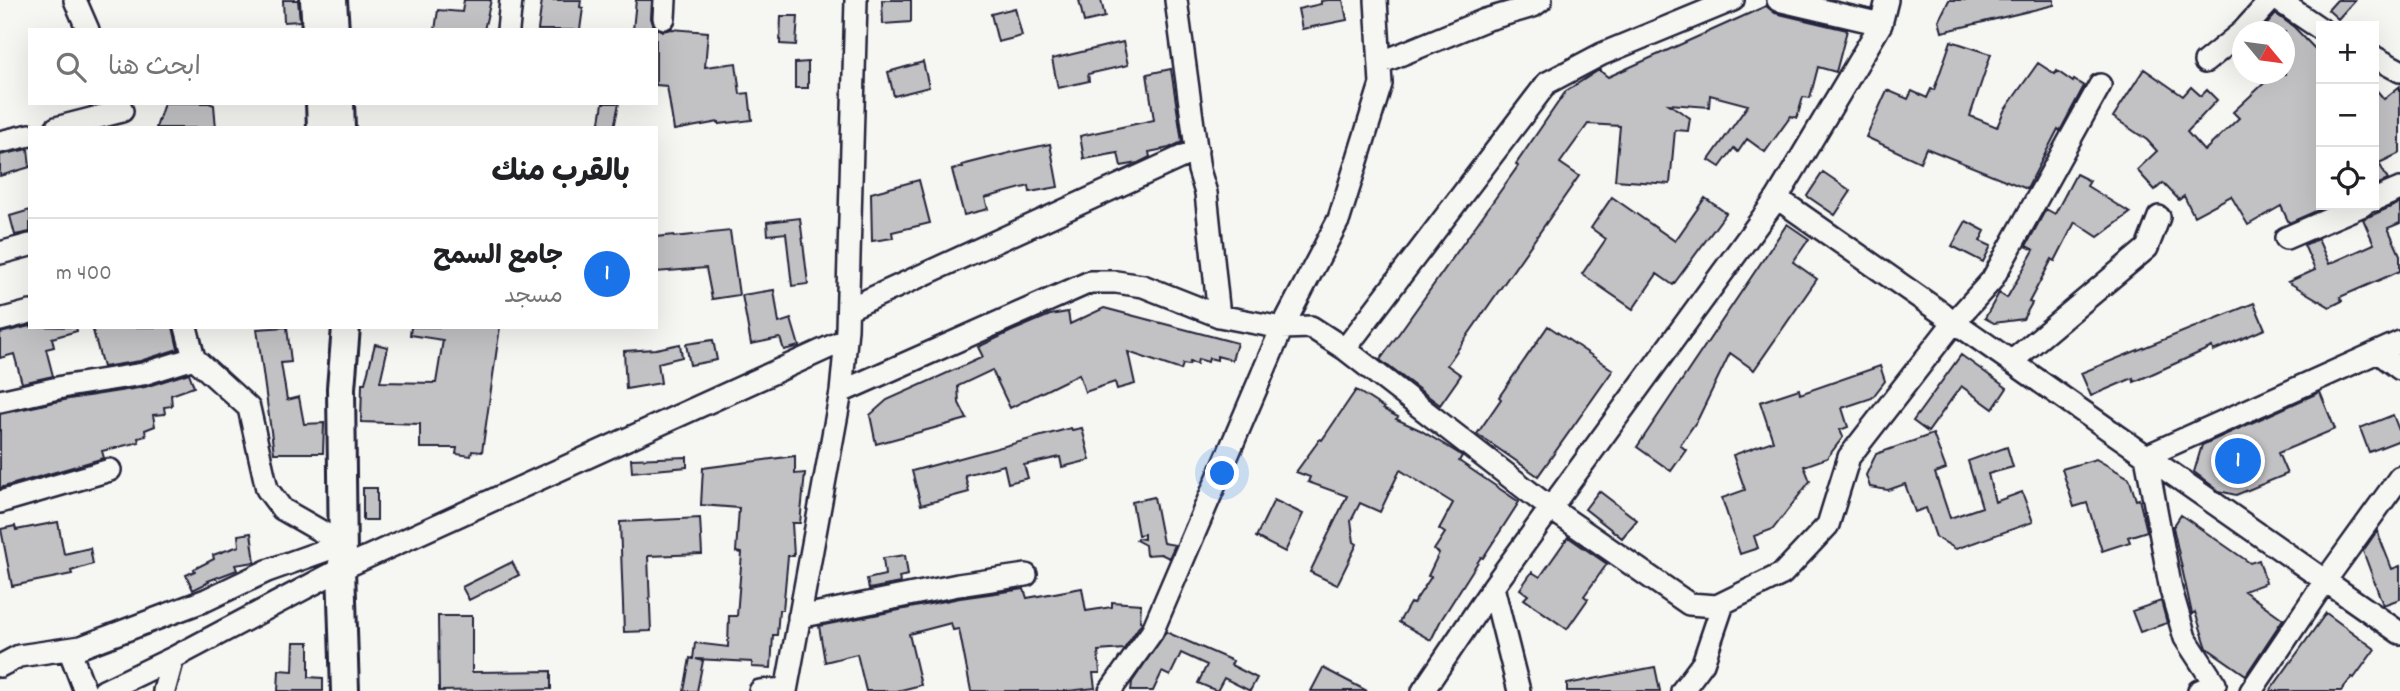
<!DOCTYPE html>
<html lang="ar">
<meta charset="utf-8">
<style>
:root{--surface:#fff;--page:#f2f2f2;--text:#202124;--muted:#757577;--line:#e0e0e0;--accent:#1a73e8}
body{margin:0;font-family:Dekko,"Playpen Sans Arabic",sans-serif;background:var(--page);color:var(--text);direction:rtl}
.controls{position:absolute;right:21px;top:21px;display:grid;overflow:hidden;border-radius:0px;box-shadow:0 7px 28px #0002}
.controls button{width:63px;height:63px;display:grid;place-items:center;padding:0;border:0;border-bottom:2px solid var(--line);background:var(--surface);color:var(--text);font:35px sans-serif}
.compass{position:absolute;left:2232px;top:21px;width:63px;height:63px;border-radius:50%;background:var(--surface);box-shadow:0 7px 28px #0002;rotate:119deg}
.you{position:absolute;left:1223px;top:474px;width:24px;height:24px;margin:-18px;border:5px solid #fff;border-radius:50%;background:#1a73e8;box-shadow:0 0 0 10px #1a73e833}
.badge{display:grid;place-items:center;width:46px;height:46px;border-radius:50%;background:var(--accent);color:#fff;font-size:23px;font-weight:700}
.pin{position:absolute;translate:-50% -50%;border:4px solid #fff;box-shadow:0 2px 7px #0006}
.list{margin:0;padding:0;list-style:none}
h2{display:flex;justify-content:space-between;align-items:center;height:91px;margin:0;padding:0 28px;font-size:30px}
h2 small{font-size:23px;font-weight:400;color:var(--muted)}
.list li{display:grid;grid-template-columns:46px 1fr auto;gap:21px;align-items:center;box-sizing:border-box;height:112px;padding:0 28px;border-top:2px solid var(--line)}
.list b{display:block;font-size:26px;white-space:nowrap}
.list p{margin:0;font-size:23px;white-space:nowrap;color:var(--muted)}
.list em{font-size:23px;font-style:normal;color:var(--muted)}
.icon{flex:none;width:38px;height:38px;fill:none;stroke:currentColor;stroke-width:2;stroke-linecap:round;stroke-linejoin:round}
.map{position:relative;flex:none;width:2400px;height:691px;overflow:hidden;direction:ltr}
.search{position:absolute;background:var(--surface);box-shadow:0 7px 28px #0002;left:28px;top:28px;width:630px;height:77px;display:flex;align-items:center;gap:18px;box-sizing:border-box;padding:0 24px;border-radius:0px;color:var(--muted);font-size:26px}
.panel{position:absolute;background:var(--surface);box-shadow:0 7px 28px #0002;left:28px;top:126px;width:630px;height:203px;border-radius:0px;direction:rtl}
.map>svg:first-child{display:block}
</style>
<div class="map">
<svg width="2400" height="691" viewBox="0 0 2400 691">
<rect width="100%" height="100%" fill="#f6f6f2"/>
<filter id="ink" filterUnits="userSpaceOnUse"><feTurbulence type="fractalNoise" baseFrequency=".0143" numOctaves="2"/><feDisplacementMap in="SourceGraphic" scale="14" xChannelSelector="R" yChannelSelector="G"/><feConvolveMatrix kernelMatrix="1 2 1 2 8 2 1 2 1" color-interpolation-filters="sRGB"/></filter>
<g filter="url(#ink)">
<path fill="#c2c2c4" stroke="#22223b" stroke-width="2" d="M283,0H298L300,21L284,22Z
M464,0H491L484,30H435L438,10L462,12Z
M542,0H581L580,7L583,8L580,30H538Z
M636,0H652L651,18L655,30H633Z
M882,0H911V22L883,24Z
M1079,0H1101L1105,17L1084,22Z
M1328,0H1343L1347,20L1302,29L1298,9L1321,4V1Z
M1949,0H2054V5L1942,32L1939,20Z
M2337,0H2355L2338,19L2328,10Z
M1766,6L1775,13L1847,30L1836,72L1818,67L1810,98L1803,97L1797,118L1791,116L1765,152L1747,139L1738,152L1734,148L1720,167L1709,160L1748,105L1710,95L1709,107L1669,104L1690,118L1688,131L1675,130L1670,184L1615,180L1620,126L1588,124L1560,163L1579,176L1447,365L1461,375L1440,405L1380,360L1484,214L1518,166L1516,164L1566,91L1599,70L1608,77Z
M1015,8L1022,36L998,42L991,14Z
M2276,14L2294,27L2321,55V205H2330L2289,223L2281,206L2248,225L2231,196L2194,216L2184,196L2179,200L2163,183L2155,190L2137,170L2157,151L2147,140L2113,117L2144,69L2183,96L2191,87L2201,96L2207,90L2217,100L2187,132L2204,151L2239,118L2233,112L2274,74H2285V32H2260Z
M781,16H798L796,45L780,44Z
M656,28L663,31L671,29L708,32L705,67L736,63L740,94L749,93L752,120L719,124V122L674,130L667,86L656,85Z
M1951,41L1991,54L1970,116L1997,127L2004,111L2038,63L2055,74L2057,71L2073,82L2074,80L2084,86L2060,131L2058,129L2027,189L1926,148L1920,162L1866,137L1887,90L1908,99L1912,91L1927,98L1931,89L1934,90Z
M1123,42L1128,65L1088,74L1089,81L1058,88L1052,59Z
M808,62V88H795V63Z
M923,62L929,87L894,96L888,72Z
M1171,69L1182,142L1169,148L1149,152L1150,157L1138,163L1121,166L1118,153L1084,159L1080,136L1154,120L1147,74Z
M2400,86V153L2379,163L2388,180L2374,186V87L2384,99Z
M164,103H209L214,105L216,128H156Z
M603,103H619L614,128H599Z
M1050,144L1058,187L1030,192L1029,186L985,198L988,209L964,215L952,170L963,167L962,165L1017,151Z
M28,149L30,167L0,176V155Z
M1823,172L1851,191L1835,215L1807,196Z
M2076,174L2090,181L2087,186L2130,213L2098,237L2075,222L2055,261L2052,259L2029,302L2032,303L2023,319L1994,323L1985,318L1999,293L2007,298L2034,250L2026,246L2046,209L2055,214Z
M919,180L930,223L892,232L893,238L872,241L871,193Z
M1612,197L1675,241L1705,198L1726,213L1673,285L1657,274L1633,309L1582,274L1606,239L1591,228Z
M2400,203V223L2388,228L2400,255V271L2340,297L2342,301L2330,307L2288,282L2315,270L2304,245L2318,239L2329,264L2374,244L2363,219Z
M30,210V232L15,235L10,216Z
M800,218L808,284L792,286L786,233L768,235L767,222Z
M1966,221L1985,231L1980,241L1991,246L1983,262L1952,246Z
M1787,224L1809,239L1793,262L1817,279L1754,370L1730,353L1698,419L1680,445L1686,450L1671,471L1637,447Z
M730,231L739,295L712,299L706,268L656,272V237L674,235V237Z
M774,290L779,323L791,319L799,346L784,350L780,338L751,344L742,295Z
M2254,303L2265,329L2213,351L2212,347L2134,382L2133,378L2091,396L2081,373Z
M1104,308L1237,343L1232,360L1217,356V360L1209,358L1208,362L1198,359L1197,364L1190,362L1189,365L1183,364L1181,370L1128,352L1135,384L1117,389L1115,382L1085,392L1079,374L1010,408L992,370L958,386L959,403L967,419L876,444L870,415L887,400L983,357L978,347L1012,331L1050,315L1068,312L1070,324Z
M30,326L76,327L77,331L52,338L54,347L46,349L53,376L22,383L14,354L0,358V333Z
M1548,326L1613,370L1538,476L1477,434L1501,399L1499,397Z
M92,327H173L178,349L140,361L103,367Z
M287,327L291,362L281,363L287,400L299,397L304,424L324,423L323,453H274L257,329Z
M411,327H500L482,452L472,451L471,456L456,454L457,448H420V424L361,422L362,383H365L375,344L388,347L380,382L436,383L443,340L410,335Z
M713,340L717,360L690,365L686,344Z
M680,344L682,357L658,363L661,383L626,389L624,351L656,349Z
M1961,355L2007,388L1993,409L1961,386L1928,432L1913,421Z
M1880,366L1885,381L1872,398L1842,408L1848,427L1840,430L1843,437L1827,458L1804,466L1810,481L1773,529L1754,536L1758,548L1740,554L1722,498L1745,490L1733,455L1773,441L1760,402L1799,389L1800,394Z
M189,373L194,387L171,395L172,406L164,407L165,414L153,415L155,426L145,430L146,436L138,438L139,442L102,451L104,458L0,488V414L69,399L145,387Z
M1356,390L1384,408L1383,409L1398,417L1396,419L1420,430L1458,453L1462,456L1459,461L1519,502L1483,558L1481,557L1441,620L1431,640L1399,622L1410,603L1413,604L1431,577L1428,576L1439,553L1434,550L1445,533L1439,529L1453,503L1400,470L1380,512L1360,503L1351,521L1354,542L1357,544L1337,585L1310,572L1347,496L1308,482L1310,477L1296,472L1320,439L1322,440Z
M2320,392L2335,429L2278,453L2287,474L2236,495L2219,491L2194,472L2202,445Z
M2393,415L2400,433V440L2369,452L2360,428Z
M1071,428L1072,430L1082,428L1090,460L1062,467L1060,457L1024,465L1028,478L1008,483L1004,465L965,475L969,492L921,505L912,471Z
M1933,434L1946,469L1935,473L1950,518L1982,507L1968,461L2007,447L2013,467L1988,474L1995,502L2022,492L2033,522L1956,549L1936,537L1926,508L1915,512L1905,484L1888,490L1870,487L1866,475L1876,454Z
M795,456V474L805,473L800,523H792L794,556H788L783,610H779L777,635H773L771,668L752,667V662L696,659L703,661L697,691H684L690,658L693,659L695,643L728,647L729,616H737L742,553L736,552L739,508L701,505L703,468Z
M687,457V467L632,472L631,459Z
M2096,459L2129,478L2136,500L2139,499L2147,531L2128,537L2130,542L2102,551L2087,503L2074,507L2062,469Z
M363,488H377V520H363Z
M1599,491L1637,520L1622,538L1585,509Z
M1154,497L1163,543L1175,545L1169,558L1161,554L1146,555L1145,545L1136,540L1137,538L1144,539V534L1138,535L1132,502Z
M1274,500L1303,514L1285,552L1256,537Z
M2181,515L2250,563L2259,560L2266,583L2244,591L2283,619L2246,675L2207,648L2195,612L2192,614L2173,527Z
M700,518L702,554L648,556L651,631L624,632L620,522Z
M58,522L64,554L90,548L93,564L71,571L72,574L12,586L1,529L15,526L16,530Z
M2377,531L2392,569L2400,566V599L2383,605L2363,551Z
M251,533L255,562L235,565L237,570L208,581L209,582L193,590L186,575L195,571L194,569L214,559L213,555L239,546L238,535Z
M1568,537L1607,564L1584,596L1588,599L1567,629L1524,599L1528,595L1520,589L1532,572L1540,577Z
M905,555L908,575L899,577L900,583L869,589L867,579L885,575L883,558Z
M512,562L519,575L469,600L462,587Z
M1082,588L1086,611L1112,607V602L1141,604L1140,621L1142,622L1124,649L1098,651L1100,673H1093L1095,688L1068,691H971L959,629L953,630L951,623L909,634L921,685L897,691H866L857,654L825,662L819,626L960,598L1024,589L1027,598Z
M2161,601L2167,623L2140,632L2132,611Z
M2326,613L2375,649L2354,678L2352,677L2341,691H2270Z
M438,616H472V672L551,671V689L439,691Z
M1166,632L1233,661L1231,665L1257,678L1250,691L1224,678L1217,691L1198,683L1207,665L1181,653L1170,676L1162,672L1153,691H1131L1132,682Z
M294,642H309V677L323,678V691H278L279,670L293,671Z
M1655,667L1660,691H1567V684Z
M1323,668L1367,691H1311Z"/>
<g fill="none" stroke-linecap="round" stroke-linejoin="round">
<g stroke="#22223b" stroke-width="26">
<path id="minor" d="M75,0L88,30
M1176,0L1199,170L1206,193L1219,316
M1778,0L1881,24
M2278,0L2321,29
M664,18L665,0
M508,30L511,0
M2374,57L2400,71
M2205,62L2242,32L2271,0
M1380,63L1485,20L1533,6L1541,0
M56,128L122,111L119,103
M0,142L30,135
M1777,198L2400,633
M2374,200L2400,189
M2286,238L2363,205
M0,253L30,245
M848,309L1197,150
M0,320L30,312
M186,327L194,358L249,408L267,489L282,509L343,544
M1345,349L1547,83L1602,54L1733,0
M2378,352L2400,369
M2011,362L2147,248L2159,217
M841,392L1090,282H1116L1143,286L1219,316L1282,328L1311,327L1345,349L1550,508L1689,604L1717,606L1782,574L1828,525L1849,457L1954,322L1992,280L2100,85
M0,401L67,386L143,374L194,358
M0,502L110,470
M1493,587L1519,691
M799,617L958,585L1026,575
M69,649L85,691
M0,666L19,656L81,647L206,600L267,571L343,544
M104,691L173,658L341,569L845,340
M164,691L173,658
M760,691L786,689
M786,691L841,392L847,329L856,0
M1110,691L1152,632L1282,328L1339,219L1381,84L1376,0
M1423,691L1493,587L1777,198L1881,24L1887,0
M1682,691L1703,663L1723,604
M2199,691L2215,684L2185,638L2171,590L2146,456L2400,342
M2251,691L2325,581L2400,477"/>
</g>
<g stroke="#22223b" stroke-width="32">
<path id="major" d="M314,0L316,30
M333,0L335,30
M320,103L321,128
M340,103L341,128
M345,691L341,569L343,558L341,388L346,327"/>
</g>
<use href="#minor" stroke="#f6f6f2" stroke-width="21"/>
<use href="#major" stroke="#f6f6f2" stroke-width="26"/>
</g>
</g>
</svg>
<div class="controls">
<button>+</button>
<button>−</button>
<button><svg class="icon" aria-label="locate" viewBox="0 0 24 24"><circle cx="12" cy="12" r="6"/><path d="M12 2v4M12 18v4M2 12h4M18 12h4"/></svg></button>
</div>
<svg class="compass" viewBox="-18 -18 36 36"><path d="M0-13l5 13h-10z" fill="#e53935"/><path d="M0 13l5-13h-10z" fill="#757577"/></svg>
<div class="you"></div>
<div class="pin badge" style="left:2238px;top:461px">1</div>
<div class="search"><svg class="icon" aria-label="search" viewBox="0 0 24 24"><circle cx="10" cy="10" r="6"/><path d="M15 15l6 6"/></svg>ابحث هنا</div>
<section class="panel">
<h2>بالقرب منك<small></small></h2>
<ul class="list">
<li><span class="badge">1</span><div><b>جامع السمح</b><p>مسجد</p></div><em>400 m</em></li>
</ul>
</section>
</div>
